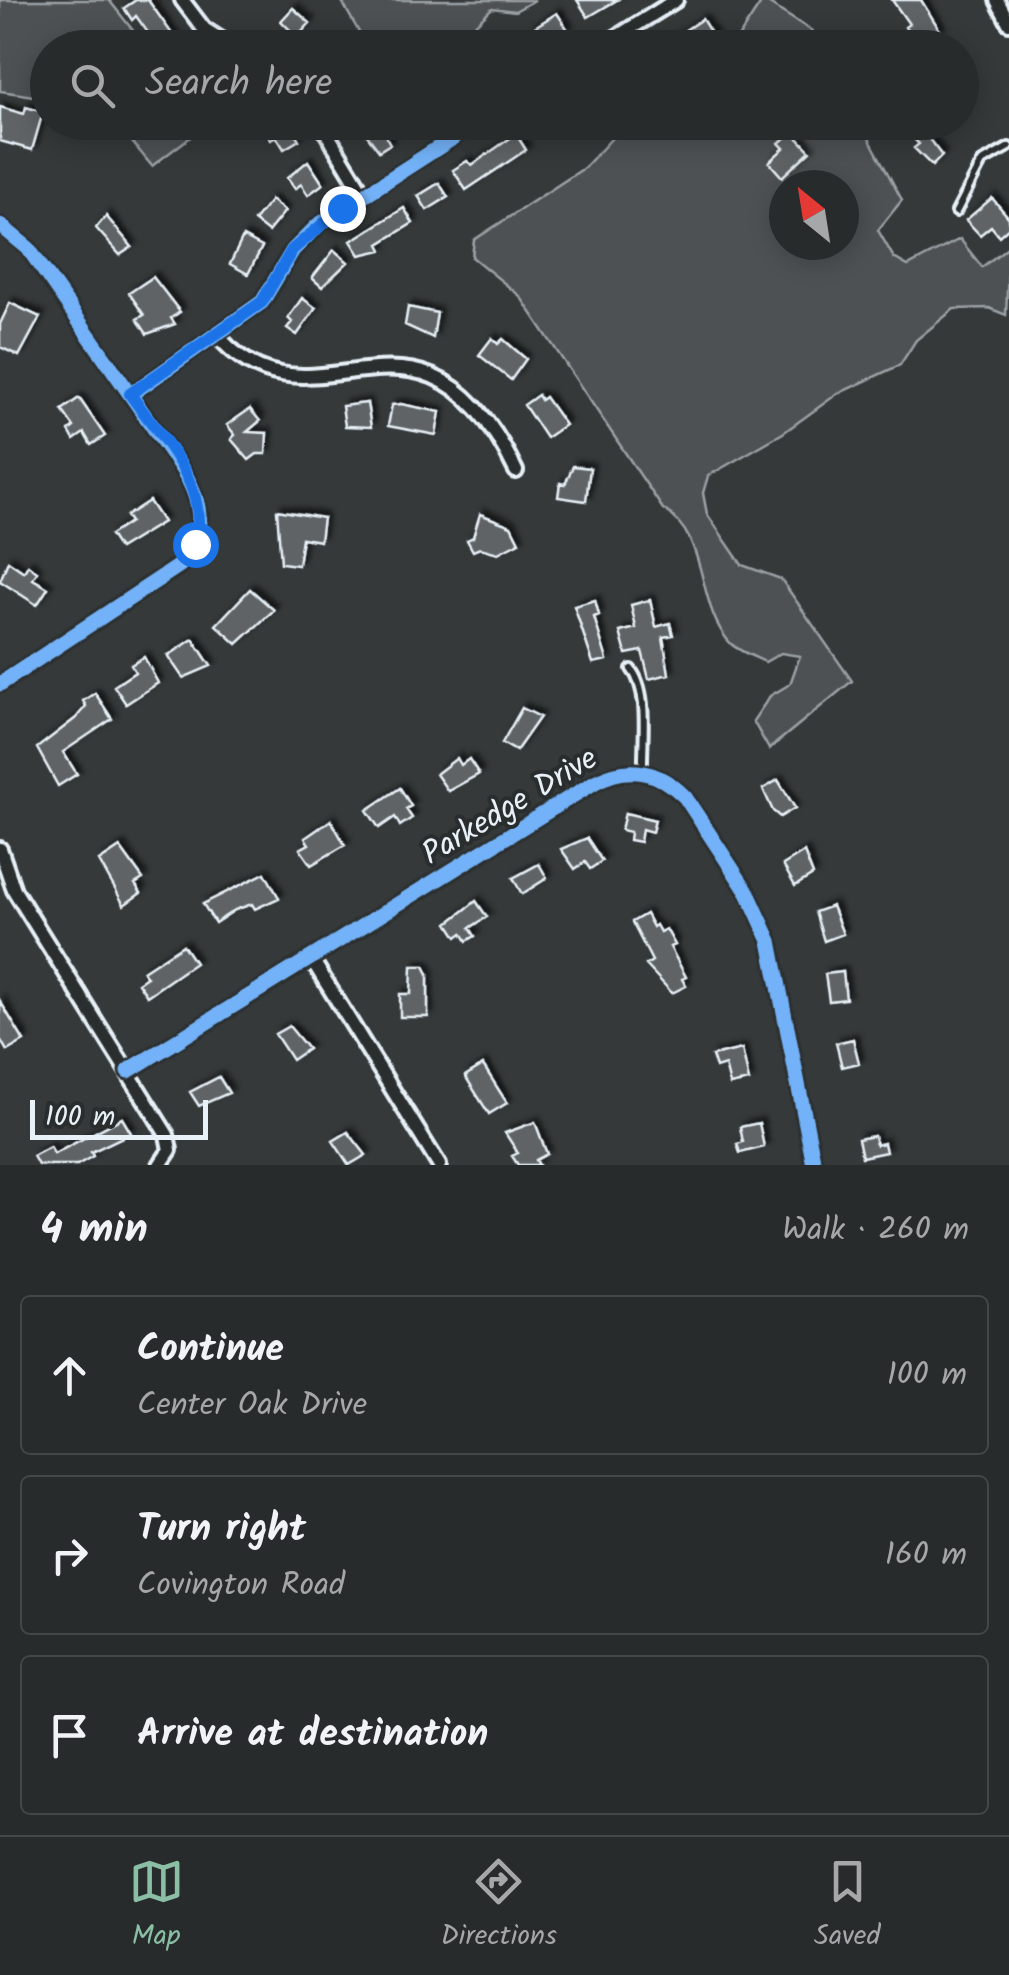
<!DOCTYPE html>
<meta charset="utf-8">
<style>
:root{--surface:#282b2c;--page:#303334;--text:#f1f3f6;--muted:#a5a7a9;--line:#444748;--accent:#8abfa5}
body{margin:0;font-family:Kalam,sans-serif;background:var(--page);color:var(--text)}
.compass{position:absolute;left:769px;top:170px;width:90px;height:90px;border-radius:50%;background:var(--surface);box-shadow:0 5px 25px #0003;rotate:330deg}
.scale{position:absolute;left:30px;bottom:25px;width:178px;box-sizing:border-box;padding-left:10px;border:5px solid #e8f1f8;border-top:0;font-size:28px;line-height:35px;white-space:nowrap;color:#e8f1f8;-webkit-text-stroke:8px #2a2d2e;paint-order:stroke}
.stop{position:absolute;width:30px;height:30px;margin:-22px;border:8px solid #1a73e8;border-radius:50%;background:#fff}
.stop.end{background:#1a73e8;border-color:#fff;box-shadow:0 2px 10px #0008}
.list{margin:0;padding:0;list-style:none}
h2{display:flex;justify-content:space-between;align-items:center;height:130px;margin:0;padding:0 40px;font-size:42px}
h2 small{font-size:32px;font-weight:400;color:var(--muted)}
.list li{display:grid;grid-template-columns:65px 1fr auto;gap:30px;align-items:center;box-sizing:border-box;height:160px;margin:0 20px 20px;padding:0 20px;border:2px solid var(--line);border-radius:10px}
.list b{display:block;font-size:38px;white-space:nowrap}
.list p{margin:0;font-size:32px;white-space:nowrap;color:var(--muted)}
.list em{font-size:32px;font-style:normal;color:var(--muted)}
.icon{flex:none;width:55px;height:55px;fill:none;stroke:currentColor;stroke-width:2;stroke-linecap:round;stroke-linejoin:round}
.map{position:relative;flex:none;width:1009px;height:1165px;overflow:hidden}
.search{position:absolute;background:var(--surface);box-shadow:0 5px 25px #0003;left:30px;right:30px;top:30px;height:110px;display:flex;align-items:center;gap:25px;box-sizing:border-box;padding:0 35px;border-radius:55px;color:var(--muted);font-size:38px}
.sheet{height:670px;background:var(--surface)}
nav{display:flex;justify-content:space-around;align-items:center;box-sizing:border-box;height:140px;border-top:2px solid var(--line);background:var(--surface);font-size:28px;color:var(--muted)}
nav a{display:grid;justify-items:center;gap:5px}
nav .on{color:var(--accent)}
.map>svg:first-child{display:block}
</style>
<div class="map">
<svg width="1009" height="1165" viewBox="0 0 1009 1165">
<defs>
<filter id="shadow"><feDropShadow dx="4.5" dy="-4.5" stdDeviation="2.5" flood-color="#0009"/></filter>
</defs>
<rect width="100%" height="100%" fill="#35393a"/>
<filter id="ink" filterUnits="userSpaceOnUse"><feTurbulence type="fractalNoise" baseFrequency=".01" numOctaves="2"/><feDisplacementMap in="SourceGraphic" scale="20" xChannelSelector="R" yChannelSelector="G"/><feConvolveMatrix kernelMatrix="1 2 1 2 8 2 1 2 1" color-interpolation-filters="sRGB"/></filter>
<g filter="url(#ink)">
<path fill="#4d5152" stroke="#9aa1a5" stroke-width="2.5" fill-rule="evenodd" d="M0,0H109L146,47L48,48L47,98L0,91Z
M341,0H535L515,11L492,8L452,47L368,48Z
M763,0L812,31L821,47H732Z
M210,122L152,166L127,136L104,123Z
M627,122L861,123L902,200L878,230L894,258L908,266L960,239L982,267L1009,246L1006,315L989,308L954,309L916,340L900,365L837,394L783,433L708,476L703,493L707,514L742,565L781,579L852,681L769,749L753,721L770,696L790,684L800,656L781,653L765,662C755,657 738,651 730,643C695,603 710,538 663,509L520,296L472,257L474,240L584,168ZM784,185H844V245H784Z"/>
<path fill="#5f6365" stroke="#e8f1f8" stroke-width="2.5" filter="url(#shadow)" d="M136,0H148L182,48H159L136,16L132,20L124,8Z
M577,0H617L588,17Z
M892,0H921L941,32L914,41L905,27L909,24Z
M293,8L310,23L297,37L281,21Z
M557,13L568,30L540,45L530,30Z
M702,19L714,38L699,47L697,43L658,48Z
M0,107L24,114L26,107L43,112L32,150L0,141Z
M277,122H289L299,140L284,149L276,136L271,140L265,130Z
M357,122H378L390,144L379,151Z
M922,130L942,156L932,166L914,148L919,144L913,138Z
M792,132L810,151L782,177L769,162L784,148L779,143Z
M516,134L526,150L466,190L453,170L467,161L472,165Z
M308,161L323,184L308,195L301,184L295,189L287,178Z
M439,183L448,197L427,210L418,196Z
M992,198L1009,218V227L999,236L991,226L980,235L966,220Z
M271,200L285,211L268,232L254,221Z
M404,208L413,223L379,244L382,250L360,255L351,241Z
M106,216L132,247L120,255L96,228Z
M243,237L262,247L248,274L230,264Z
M334,250L348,262L322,287L312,278Z
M153,277L180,312L171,318L175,324L147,334L137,319L144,315L129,293Z
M302,298L316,308L297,335L287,328L292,322L288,318Z
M10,303L40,317L19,356L0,347V324Z
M408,307L437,313L433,338L405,325Z
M492,338L498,344L503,339L526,359L511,380L479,355Z
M538,395L541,400L545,397L565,425L546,438L524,405Z
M79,398L105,436L91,445L84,433L74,440L69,431L74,427L62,410Z
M367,403L371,427L345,426L342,406Z
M401,404L440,412L436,435L388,426L392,405Z
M250,409L260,421L247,432L267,433L266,454H257L249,460L231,439L235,435L227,425Z
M573,466L590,468L586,501L558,497L560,483L565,484Z
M149,501L163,522L119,549L110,535L130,522L126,516Z
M277,510L323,518L320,541L302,538L298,565L281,563Z
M480,514L511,526L519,542L498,553L480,548L473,551L467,540L473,537Z
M8,561L24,572L28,565L37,572L33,579L48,588L37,605L0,581Z
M250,589L274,610L237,644L216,625Z
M595,600L599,615L594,617L607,660L593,663L574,606Z
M650,600L656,627L670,623L673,635L663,637L669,674L649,679L642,651L626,654L620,632L636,628L631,605Z
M193,639L211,666L183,678L168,656Z
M144,657L158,683L126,704L114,686L135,672L131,665Z
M95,693L112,719L63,752L77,774L58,786L37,748L76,718L86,706L83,701Z
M522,708L540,717L516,751L502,743Z
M457,758L461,765L469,759L479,774L448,791L436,774Z
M778,780L795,808L780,817L773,811L763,789Z
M400,788L411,806L406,809L412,818L400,826L395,817L379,828L367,810Z
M625,813L655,820L652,832L642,829L640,842L629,840L630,832L621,830Z
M331,820L345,845L311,865L300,849L309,844L305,838Z
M587,838L602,861L590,869L585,862L575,869L561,849Z
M120,847L143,879L135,884L141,893L124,905L99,861Z
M804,852L813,875L795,886L783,865Z
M539,864L547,878L522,894L513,878Z
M265,873L279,898L255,909L252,904L235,910L215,923L203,904Z
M476,901L487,917L470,928L475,936L467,941L462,933L457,937L448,923Z
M832,906L843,934L824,941L815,912Z
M646,914L653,927L656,925L660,932L666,929L675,945L670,947L686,977L682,979L686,986L672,993L646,965L652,961L632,922Z
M183,945L195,963L147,996L138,983L147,977L143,971Z
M412,966H424L428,974V1017H400V994H411Z
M843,972L846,999L829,1001L825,974Z
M0,1001L24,1041L7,1051L0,1039Z
M289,1026L308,1049L292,1060L275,1034Z
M853,1039L859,1063L842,1067L836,1043Z
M742,1049L749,1081L730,1085L725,1065L716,1068L712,1056Z
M483,1065L507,1103L489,1114L465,1076Z
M219,1077L229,1093L199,1106L190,1092Z
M122,1118L131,1133L91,1152L93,1156L77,1165H38L33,1156L50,1147L54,1154Z
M535,1122L547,1154L536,1160L539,1165H518L512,1156L518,1153L505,1133Z
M759,1123L764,1147L740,1153L737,1144L743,1142L740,1127Z
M348,1132L366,1155L349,1165L333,1141Z
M874,1136L876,1145L884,1143L886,1152L862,1157L858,1139Z"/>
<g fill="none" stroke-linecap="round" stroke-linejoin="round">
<g stroke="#e8f1f8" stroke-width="14">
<path id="service" d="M956,212L982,162L1009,147
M631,669C650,692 642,741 643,770"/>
</g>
<g stroke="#e8f1f8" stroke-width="20">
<path id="minor" d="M182,0L204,29L234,48
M997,0L1009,23
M599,48L676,0
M320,122L363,193
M0,225L28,248L178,463C202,498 209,531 180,565L0,684
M218,336C312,446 421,271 516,471
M131,394L262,302L293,250L318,225L478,122
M0,849L14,890L167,1135L170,1150L160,1165
M311,958L439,1165
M128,1071L595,782C629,764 658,770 685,797L748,893L770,941L814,1165"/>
</g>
<use href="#service" stroke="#2a2d2e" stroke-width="6"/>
<use href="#minor" stroke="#2a2d2e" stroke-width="12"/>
<g stroke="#2a2d2e" stroke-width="21">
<path id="cycleway" d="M0,225L28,248L178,463C202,498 209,531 180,565L0,684
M131,394L262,302L293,250L318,225L478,122
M128,1071L595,782C629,764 658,770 685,797L748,893L770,941L814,1165"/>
</g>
<use href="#cycleway" stroke="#73b2f8" stroke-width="15"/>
</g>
</g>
<g fill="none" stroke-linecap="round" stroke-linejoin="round" filter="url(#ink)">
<path stroke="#1a73e8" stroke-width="12" d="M195,544C211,486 162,439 130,394L262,302L292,250L342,208"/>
</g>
<g text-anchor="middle" stroke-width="8" stroke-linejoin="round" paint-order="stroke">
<g font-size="32" fill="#e8f1f8" stroke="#2a2d2e">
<text transform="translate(509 805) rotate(-31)" y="11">Parkedge Drive</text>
</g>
</g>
</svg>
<svg class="compass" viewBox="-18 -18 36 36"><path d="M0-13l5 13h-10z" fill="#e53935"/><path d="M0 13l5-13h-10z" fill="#a5a7a9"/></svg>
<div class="scale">100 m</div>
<div class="stop" style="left:195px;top:544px"></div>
<div class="stop end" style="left:342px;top:208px"></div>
<div class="search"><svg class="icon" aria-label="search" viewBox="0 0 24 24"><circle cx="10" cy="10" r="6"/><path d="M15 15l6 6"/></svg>Search here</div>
</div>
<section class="sheet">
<h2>4 min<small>Walk · 260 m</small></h2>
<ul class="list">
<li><svg class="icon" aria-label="ahead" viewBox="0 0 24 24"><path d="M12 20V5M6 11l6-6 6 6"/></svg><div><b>Continue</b><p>Center Oak Drive</p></div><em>100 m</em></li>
<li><svg class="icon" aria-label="right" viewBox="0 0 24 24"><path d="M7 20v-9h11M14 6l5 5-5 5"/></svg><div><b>Turn right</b><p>Covington Road</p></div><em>160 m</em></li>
<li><svg class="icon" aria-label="arrive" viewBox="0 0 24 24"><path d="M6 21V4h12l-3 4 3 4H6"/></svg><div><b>Arrive at destination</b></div></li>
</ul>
</section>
<nav>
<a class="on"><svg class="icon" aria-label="map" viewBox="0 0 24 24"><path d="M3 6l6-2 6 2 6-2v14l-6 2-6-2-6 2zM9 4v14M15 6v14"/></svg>Map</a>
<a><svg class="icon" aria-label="directions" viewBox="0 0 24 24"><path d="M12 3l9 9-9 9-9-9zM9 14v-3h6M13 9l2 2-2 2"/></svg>Directions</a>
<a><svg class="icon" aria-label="saved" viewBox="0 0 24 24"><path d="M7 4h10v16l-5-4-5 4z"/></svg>Saved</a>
</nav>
